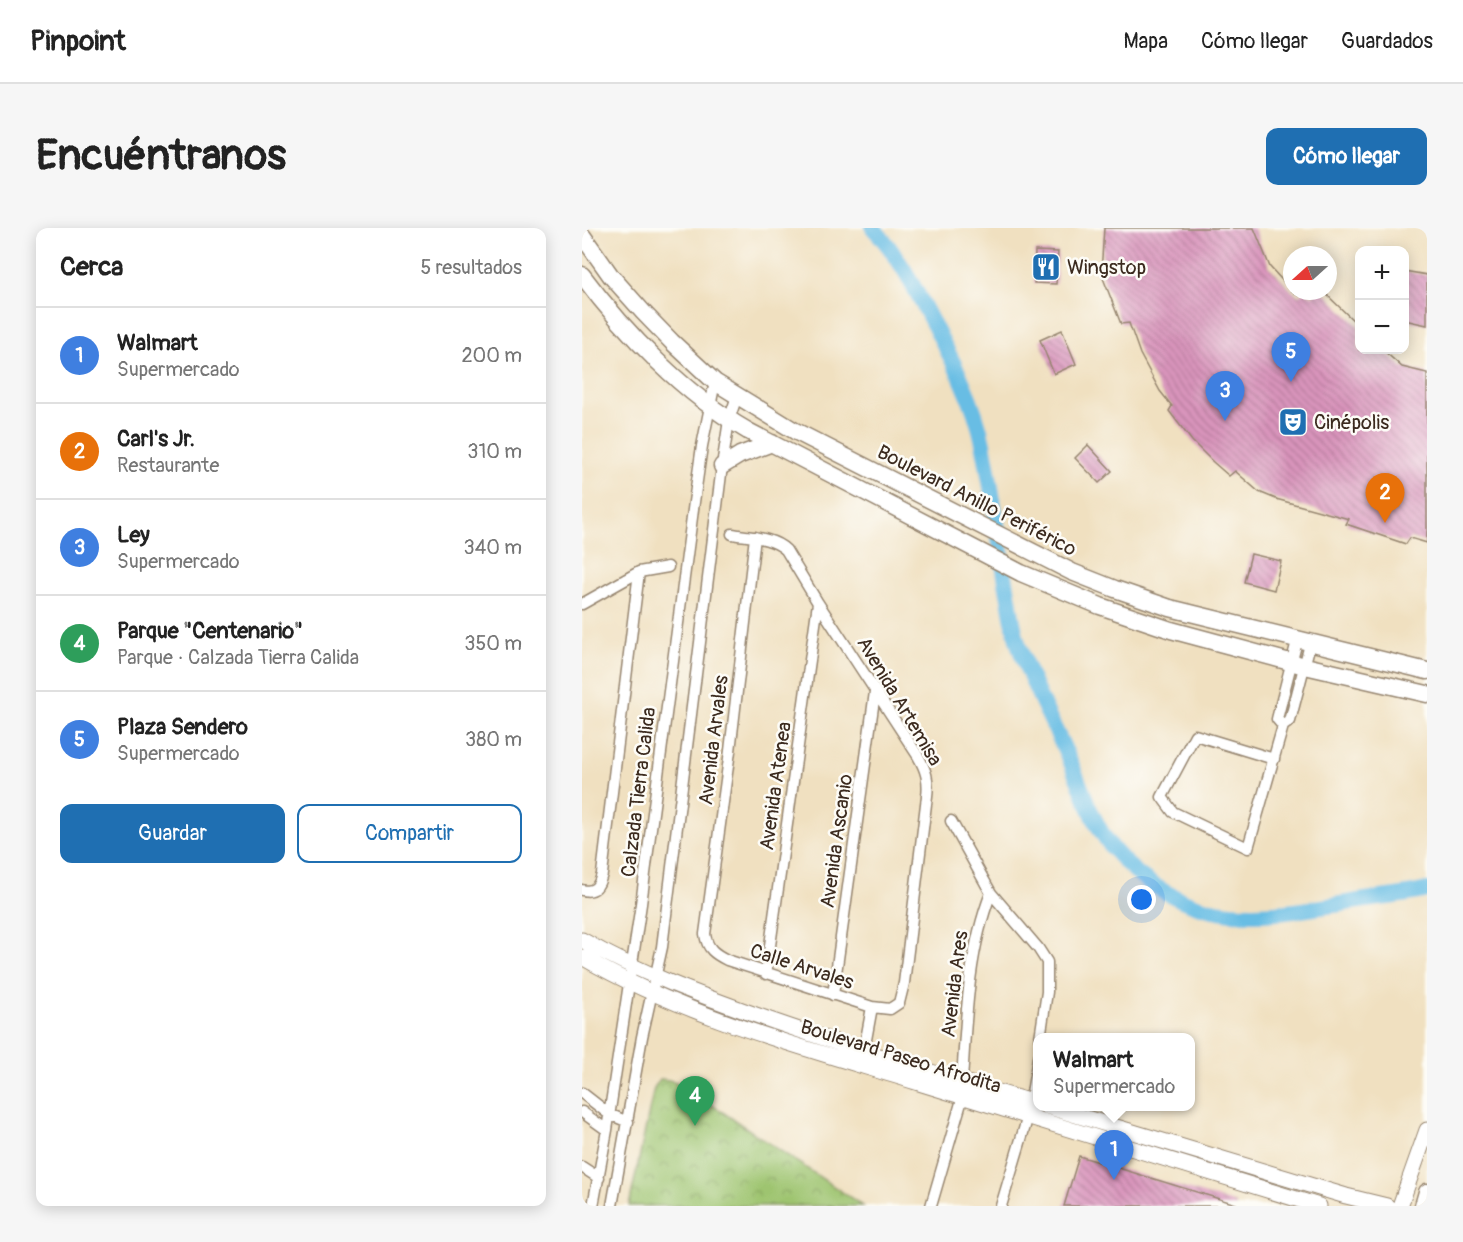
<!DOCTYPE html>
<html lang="es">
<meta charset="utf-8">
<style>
:root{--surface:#fff;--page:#f6f6f6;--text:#222;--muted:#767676;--line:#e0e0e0;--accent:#1f6fb2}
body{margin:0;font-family:Pangolin,sans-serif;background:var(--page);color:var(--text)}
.controls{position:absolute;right:18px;top:18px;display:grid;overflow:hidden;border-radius:12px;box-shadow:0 3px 15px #0003}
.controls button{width:54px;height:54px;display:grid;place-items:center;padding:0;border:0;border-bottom:2px solid var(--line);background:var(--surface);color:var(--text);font:30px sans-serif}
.compass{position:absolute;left:701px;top:18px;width:54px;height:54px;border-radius:50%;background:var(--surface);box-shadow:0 3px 15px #0003;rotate:249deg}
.you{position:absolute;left:560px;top:672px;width:21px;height:21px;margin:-15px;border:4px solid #fff;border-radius:50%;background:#1a73e8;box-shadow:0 0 0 9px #1a73e833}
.badge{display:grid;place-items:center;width:39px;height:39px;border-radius:50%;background:var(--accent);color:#fff;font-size:20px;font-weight:700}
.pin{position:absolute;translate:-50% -50px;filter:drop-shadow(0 2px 3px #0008)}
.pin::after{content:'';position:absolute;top:32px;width:21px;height:18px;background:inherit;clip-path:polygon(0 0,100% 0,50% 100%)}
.popup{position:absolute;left:451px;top:805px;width:162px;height:78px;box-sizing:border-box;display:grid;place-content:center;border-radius:12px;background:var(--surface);filter:drop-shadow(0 2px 4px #0005);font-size:20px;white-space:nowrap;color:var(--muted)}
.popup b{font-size:22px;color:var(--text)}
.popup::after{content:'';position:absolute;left:50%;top:100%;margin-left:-12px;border:12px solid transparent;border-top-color:var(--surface)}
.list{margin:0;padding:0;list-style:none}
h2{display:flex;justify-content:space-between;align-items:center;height:78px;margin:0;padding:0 24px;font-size:26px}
h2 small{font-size:20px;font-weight:400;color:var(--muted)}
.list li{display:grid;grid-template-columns:39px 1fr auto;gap:18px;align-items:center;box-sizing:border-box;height:96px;padding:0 24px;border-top:2px solid var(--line)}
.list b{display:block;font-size:22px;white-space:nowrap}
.list p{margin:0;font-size:20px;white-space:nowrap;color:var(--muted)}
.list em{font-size:20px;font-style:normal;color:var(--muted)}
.actions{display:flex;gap:12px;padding:18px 24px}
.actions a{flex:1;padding:14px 0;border:2px solid var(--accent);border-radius:12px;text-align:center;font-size:21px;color:var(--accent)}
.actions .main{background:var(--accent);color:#fff}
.map{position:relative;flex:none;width:845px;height:978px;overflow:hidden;border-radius:12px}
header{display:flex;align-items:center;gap:36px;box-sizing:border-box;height:84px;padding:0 30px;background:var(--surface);border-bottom:2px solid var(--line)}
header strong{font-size:28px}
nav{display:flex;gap:33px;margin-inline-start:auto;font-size:21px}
.intro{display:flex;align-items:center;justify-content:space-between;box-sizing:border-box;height:144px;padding:0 36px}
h1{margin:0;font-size:42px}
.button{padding:15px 27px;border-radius:12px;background:var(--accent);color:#fff;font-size:21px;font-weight:700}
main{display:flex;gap:36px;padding:0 36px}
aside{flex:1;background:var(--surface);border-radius:12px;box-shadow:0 3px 15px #0003}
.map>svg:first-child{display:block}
</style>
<header>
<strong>Pinpoint</strong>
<nav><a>Mapa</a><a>Cómo llegar</a><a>Guardados</a></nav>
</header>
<div class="intro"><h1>Encuéntranos</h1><a class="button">Cómo llegar</a></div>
<main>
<aside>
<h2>Cerca<small>5 resultados</small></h2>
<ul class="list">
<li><span class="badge" style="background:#3f7fe0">1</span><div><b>Walmart</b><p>Supermercado</p></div><em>200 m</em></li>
<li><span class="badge" style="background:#e8710a">2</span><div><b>Carl's Jr.</b><p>Restaurante</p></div><em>310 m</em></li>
<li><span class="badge" style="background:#3f7fe0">3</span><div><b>Ley</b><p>Supermercado</p></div><em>340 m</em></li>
<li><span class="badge" style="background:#2e9e5b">4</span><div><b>Parque &quot;Centenario&quot;</b><p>Parque · Calzada Tierra Calida</p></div><em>350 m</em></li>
<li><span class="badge" style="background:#3f7fe0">5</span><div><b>Plaza Sendero</b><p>Supermercado</p></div><em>380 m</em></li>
</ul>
<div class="actions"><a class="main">Guardar</a><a>Compartir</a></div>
</aside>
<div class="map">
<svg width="845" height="978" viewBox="0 0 845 978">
<defs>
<pattern id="park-crowns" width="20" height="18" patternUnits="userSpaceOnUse" patternTransform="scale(1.5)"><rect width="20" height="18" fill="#9ec46f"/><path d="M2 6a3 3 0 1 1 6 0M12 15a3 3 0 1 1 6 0" fill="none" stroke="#829f5b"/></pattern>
<pattern id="building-back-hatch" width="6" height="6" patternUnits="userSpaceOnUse" patternTransform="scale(1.5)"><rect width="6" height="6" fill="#d994bc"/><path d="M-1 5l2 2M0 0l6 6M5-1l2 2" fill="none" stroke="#b17998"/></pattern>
</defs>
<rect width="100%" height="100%" fill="#fdfcf7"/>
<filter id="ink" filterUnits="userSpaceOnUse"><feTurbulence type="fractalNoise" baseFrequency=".0167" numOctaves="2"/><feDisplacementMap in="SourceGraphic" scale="12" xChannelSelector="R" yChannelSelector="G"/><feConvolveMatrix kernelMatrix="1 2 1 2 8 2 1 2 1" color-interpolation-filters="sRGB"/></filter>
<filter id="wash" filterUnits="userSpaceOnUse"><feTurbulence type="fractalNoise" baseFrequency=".008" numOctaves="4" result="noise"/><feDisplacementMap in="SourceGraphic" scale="24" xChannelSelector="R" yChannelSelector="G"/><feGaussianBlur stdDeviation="1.35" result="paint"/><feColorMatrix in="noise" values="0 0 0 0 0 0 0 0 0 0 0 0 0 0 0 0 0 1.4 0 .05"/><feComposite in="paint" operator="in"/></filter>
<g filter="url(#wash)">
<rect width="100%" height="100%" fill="#f0e0c0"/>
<path fill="url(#park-crowns)" stroke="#6c7746" stroke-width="1.5" d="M78,851L87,852L103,859L281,978H47L72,860Z"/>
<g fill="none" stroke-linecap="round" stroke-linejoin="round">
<path stroke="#68bde4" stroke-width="16" d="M291,0C317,27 333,61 350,94C371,133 392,171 401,215C411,265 417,315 426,365C429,381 431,399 436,415C449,456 471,495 489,535C501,563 512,598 532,622C560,656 605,681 649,685C688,689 727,681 765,675C792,670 818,669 845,662"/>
</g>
<g id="blocks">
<path fill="url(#building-back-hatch)" d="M522,0H672L688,39L710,63L717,68L722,63L730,68L735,63H741L777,98V122H801L820,139L845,145V315L828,310L824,316L764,296L767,291L694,271L677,264L653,243L647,248L631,234L610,213L587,183L590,178L578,163L558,126L547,95L539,96L519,45Z
M453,23L476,24L474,56L452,55Z
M822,43L845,47V97L822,92Z
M480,102L494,136L472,146L458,112Z
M506,217L530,243L517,255L493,230Z
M669,326L699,333L692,362L662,354Z
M497,928L654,976V978H482Z"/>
</g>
</g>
<g filter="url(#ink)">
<use href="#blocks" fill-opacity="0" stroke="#96856f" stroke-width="1.5"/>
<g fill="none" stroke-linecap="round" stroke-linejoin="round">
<g stroke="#96856f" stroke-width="13">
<path id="street" d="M150,306C167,309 191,309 204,322L236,375L336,528C344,542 347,552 345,568L322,755L317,775L308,781L290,779L145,732C133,726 125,721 123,706L148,523L173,309
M0,376L57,344L86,339
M701,498L695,491L715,413
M701,498L708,493L728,416
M692,531L613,507L580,569L591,584L666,620L701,498
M369,593L409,665L456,720L465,734V764L458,810
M0,662C13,665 17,658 20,646L57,344
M184,746L236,375
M251,767L293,464
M281,828L290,779
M380,853C384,790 386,724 409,665
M0,865L27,886L46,894
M0,884L25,902
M0,939L17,950
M11,978L25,902L59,676L112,274L120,218L133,154
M30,978L60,809L80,719L140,238L147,192L155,168
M349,978L381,868
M419,978L446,888L456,830"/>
</g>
<g stroke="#96856f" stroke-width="17">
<path id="secondary" d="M0,712C59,746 121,768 185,791C274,822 365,849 456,876
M0,729C104,789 220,819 334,854C468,895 603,937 737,978
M464,878L764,968L805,978
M818,978L845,902"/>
</g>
<g stroke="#96856f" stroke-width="19">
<path id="primary" d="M0,7L29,48L61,84L90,114L133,154L213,203L490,344L533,361L588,380L845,443
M0,47C44,106 102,166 166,203L439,345L518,378L589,402L723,438L845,466
M140,238L158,227L190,215
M841,978L845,964"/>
</g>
<use href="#street" stroke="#fff" stroke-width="10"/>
<use href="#secondary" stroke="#fff" stroke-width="15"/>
<use href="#primary" stroke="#fff" stroke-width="16"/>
</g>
</g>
<defs>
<g id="restaurant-square" transform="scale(1.5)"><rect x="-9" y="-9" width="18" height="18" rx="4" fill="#1f6fb2" stroke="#fdfcf7"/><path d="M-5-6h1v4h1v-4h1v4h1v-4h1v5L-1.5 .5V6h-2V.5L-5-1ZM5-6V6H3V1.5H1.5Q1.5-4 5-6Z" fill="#fff"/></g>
<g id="theatre-square" transform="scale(1.5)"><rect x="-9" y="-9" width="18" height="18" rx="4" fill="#1f6fb2" stroke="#fdfcf7"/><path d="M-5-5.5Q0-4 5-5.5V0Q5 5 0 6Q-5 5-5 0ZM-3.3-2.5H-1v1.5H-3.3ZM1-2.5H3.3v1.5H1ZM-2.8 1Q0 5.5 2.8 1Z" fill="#fff"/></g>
</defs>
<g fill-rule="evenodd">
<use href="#restaurant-square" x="464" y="39"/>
<use href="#theatre-square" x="711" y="194"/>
</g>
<g text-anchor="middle" stroke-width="5" stroke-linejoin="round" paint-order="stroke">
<g font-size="20" fill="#3b2a1e" stroke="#fdfcf7" text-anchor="start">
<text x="485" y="46">Wingstop</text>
<text x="732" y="201">Cinépolis</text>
</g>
<g font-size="20" fill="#3b2a1e" stroke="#fdfcf7">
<text transform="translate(395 272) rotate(27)" y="7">Boulevard Anillo Periférico</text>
<text transform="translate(318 473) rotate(59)" y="7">Avenida Artemisa</text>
<text transform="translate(131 512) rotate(-83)" y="7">Avenida Arvales</text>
<text transform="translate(193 558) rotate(-82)" y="7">Avenida Atenea</text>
<text transform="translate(56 564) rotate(-83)" y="7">Calzada Tierra Calida</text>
<text transform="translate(254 613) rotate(-82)" y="7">Avenida Ascanio</text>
<text transform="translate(220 738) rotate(18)" y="7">Calle Arvales</text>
<text transform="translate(372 756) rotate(-83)" y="7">Avenida Ares</text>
<text transform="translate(319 828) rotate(17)" y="7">Boulevard Paseo Afrodita</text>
</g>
</g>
</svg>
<div class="controls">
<button>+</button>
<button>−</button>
</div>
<svg class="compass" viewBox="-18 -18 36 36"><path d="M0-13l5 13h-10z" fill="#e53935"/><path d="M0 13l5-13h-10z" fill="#767676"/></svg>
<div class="you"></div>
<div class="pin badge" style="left:532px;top:952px;background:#3f7fe0">1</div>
<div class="popup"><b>Walmart</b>Supermercado</div>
<div class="pin badge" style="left:803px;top:295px;background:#e8710a">2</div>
<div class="pin badge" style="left:643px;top:193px;background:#3f7fe0">3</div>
<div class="pin badge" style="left:113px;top:898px;background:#2e9e5b">4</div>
<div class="pin badge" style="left:709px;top:154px;background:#3f7fe0">5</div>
</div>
</main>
